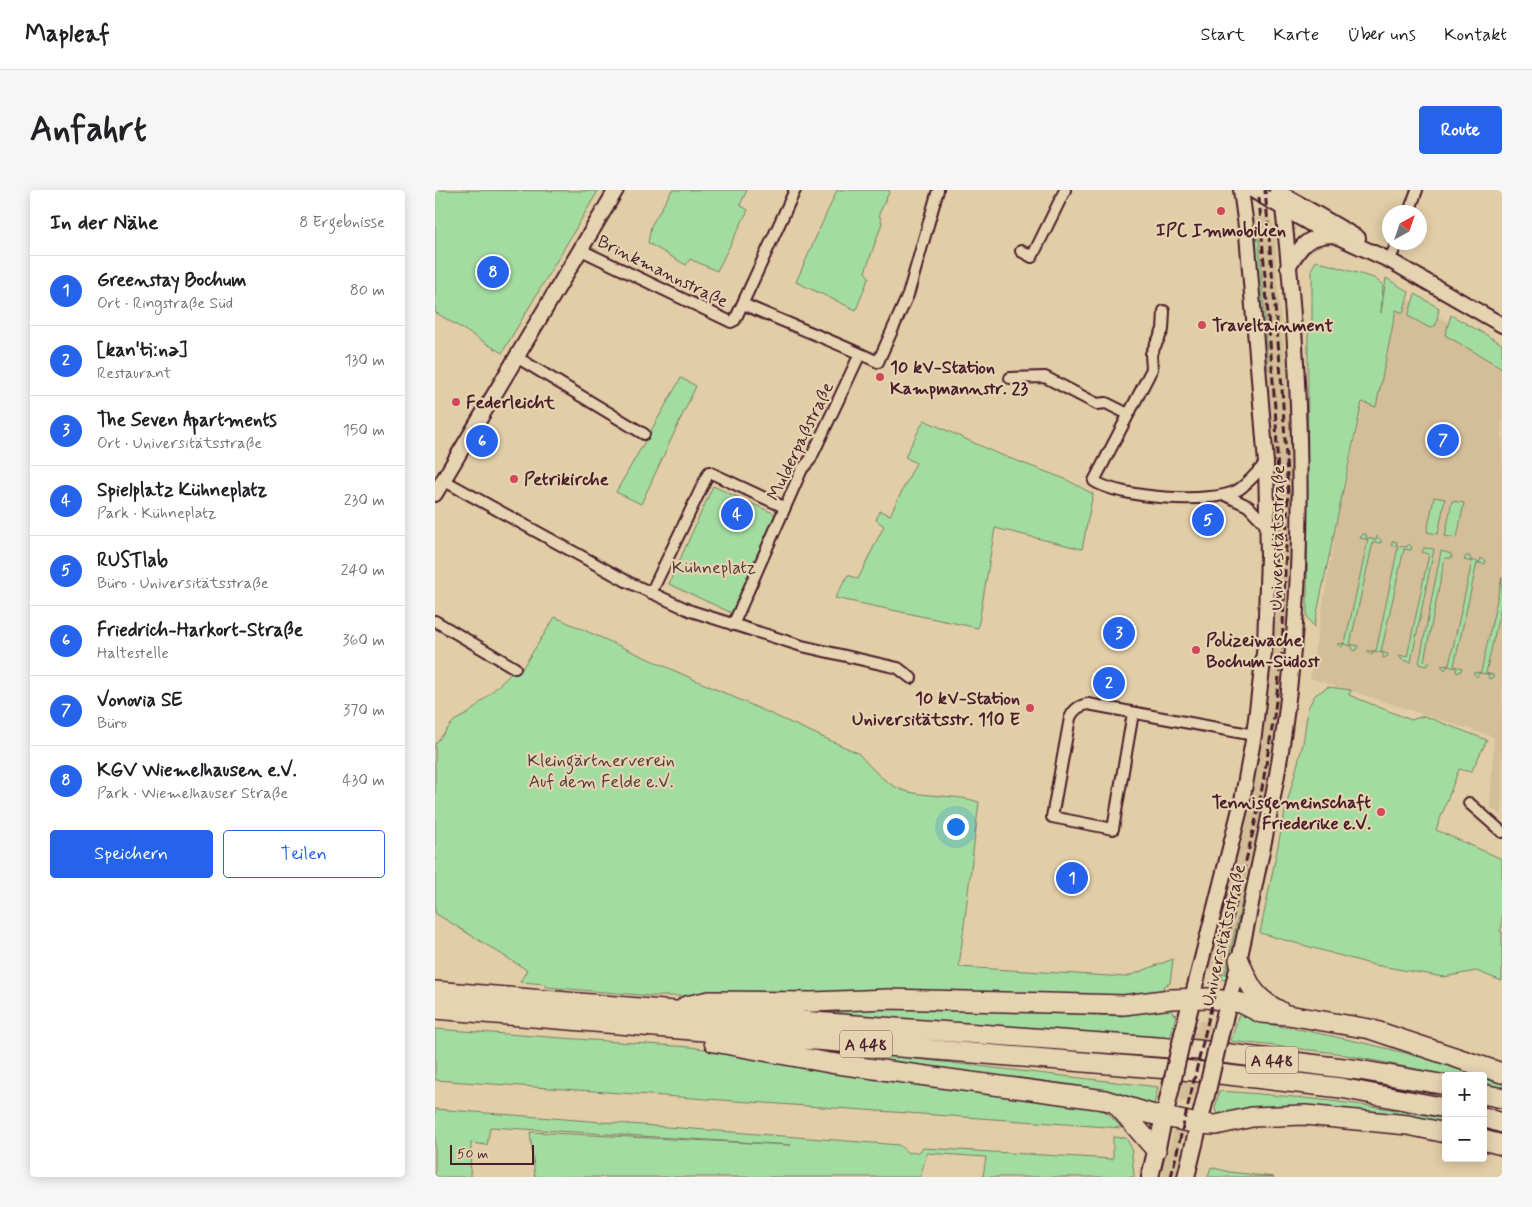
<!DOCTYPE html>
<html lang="de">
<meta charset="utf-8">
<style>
:root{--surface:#fff;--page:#f6f6f6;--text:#202124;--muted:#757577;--line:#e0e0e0;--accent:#2563eb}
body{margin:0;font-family:Mynerve,sans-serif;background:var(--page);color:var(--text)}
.controls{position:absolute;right:15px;bottom:15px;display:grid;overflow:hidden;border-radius:5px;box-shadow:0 2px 12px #0003}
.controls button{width:45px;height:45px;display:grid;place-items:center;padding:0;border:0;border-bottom:1px solid var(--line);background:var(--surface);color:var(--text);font:25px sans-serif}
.compass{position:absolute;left:947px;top:15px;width:45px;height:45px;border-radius:50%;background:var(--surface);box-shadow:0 2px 12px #0003;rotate:40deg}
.scale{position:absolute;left:15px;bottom:12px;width:84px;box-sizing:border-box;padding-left:5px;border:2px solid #4a1f2b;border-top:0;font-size:14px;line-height:18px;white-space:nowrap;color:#4a1f2b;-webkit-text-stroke:4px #e5d3b1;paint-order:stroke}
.you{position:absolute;left:520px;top:636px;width:18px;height:18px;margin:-12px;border:4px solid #fff;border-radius:50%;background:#1a73e8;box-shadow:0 0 0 8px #1a73e833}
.badge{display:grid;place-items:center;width:32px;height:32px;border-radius:50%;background:var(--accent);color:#fff;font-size:16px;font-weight:700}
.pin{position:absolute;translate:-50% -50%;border:2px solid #fff;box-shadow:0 1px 5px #0006}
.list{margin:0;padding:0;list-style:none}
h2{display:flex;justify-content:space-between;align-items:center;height:65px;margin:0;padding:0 20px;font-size:21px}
h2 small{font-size:16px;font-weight:400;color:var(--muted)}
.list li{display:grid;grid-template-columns:32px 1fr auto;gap:15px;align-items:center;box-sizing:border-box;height:70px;padding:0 20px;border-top:1px solid var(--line)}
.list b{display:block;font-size:19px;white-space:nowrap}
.list p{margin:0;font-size:16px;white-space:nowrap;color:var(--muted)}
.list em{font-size:16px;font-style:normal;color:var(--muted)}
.actions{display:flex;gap:10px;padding:15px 20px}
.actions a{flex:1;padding:11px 0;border:1px solid var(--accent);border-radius:5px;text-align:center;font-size:18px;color:var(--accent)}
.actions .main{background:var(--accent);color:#fff}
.map{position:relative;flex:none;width:1067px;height:987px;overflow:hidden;border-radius:5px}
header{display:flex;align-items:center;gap:30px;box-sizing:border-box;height:70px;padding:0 25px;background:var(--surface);border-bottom:1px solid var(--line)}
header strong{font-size:24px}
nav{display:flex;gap:28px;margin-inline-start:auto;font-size:18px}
.intro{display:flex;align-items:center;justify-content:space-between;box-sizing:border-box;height:120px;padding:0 30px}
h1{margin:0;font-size:35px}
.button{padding:12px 22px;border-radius:5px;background:var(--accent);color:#fff;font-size:18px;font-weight:700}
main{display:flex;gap:30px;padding:0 30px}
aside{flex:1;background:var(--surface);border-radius:5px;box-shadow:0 2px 12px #0003}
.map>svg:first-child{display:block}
</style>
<header>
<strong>Mapleaf</strong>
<nav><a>Start</a><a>Karte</a><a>Über uns</a><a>Kontakt</a></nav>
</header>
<div class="intro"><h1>Anfahrt</h1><a class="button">Route</a></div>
<main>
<aside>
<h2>In der Nähe<small>8 Ergebnisse</small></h2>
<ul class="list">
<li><span class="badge">1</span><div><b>Greenstay Bochum</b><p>Ort · Ringstraße Süd</p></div><em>80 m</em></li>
<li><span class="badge">2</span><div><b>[kanˈtiːnə]</b><p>Restaurant</p></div><em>130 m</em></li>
<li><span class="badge">3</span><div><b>The Seven Apartments</b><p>Ort · Universitätsstraße</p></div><em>150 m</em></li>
<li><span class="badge">4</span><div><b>Spielplatz Kühneplatz</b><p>Park · Kühneplatz</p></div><em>230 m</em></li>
<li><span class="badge">5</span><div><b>RUSTlab</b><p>Büro · Universitätsstraße</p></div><em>240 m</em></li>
<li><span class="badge">6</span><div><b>Friedrich-Harkort-Straße</b><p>Haltestelle</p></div><em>360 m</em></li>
<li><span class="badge">7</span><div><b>Vonovia SE</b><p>Büro</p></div><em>370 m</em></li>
<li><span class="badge">8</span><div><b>KGV Wiemelhausen e.V.</b><p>Park · Wiemelhauser Straße</p></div><em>430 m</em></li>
</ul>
<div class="actions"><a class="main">Speichern</a><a>Teilen</a></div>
</aside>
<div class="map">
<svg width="1067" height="987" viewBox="0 0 1067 987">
<rect width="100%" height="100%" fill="#e1cda6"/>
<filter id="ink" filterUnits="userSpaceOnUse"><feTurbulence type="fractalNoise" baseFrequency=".02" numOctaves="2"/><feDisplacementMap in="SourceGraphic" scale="10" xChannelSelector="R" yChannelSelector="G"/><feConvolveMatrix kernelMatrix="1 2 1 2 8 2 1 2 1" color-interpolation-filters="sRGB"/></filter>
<g filter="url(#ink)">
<path fill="#d4be98" d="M835,27L840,39L843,101L854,197L858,275L856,388L852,449L841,547L818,674H816L790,785L772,780L802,666L819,584L834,478L839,418L836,247L831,181L833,180L824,49H819L817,33L821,28Z
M948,95L1067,163V627L1055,617L1059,547L875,488L902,332L943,147Z
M765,830L776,833L775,838L759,909L756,912H745L744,907L759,845Z
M739,939L750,941L744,961L750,963L745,984H740L739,987H727L728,982L724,980L729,958L734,959Z"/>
<path fill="#a3dca1" stroke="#767e66" d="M0,0L163,1L67,163L0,122Z
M237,0H312L305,15L313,20L282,81L255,69L251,75L213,53L216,36Z
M402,0H455L444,24L447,33L430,82L434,87L421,120L361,92Z
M819,49H824L833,180L831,181Z
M881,71L939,88L948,95L946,123L951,88L974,102L968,123L961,120L941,217L927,212L879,437L872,427L873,145L877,130V78Z
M980,104L1004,118L1001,135L995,138L973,126Z
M1016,125L1067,154V178L1010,145Z
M246,188L261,196L206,314L181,302Z
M489,230L561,263L630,289L658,304L647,359L560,338L543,438L400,408L413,385L423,389L449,336L441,330L445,321L455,325L481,273L470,267Z
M278,296L340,324L297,423L234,394Z
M999,307L1010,309L1003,344L992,342Z
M1017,311L1029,313L1022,348L1010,346Z
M928,344H931V348L941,350L942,346L946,350V353L938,352L915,454L923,456L922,459L918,461L917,456L908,454L906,458L902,454L910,453L933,350L925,348Z
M958,351L962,352L961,356L972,357L973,354L977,357L976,360L969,359L946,462L953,464V466L948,468V463L938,461L937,465L932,461H941L963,357L956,355Z
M989,358L999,359L976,472L967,470L964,465L972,467L994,364L987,362Z
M1006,361L1016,364L1017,368H1010L989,471L995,473L991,476L984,474Z
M1031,366H1035V370L1045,372L1046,368L1051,371L1050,374L1042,373L1019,476L1027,478L1026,481L1022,483L1021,478L1012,476L1010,480L1006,476L1014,475L1037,372L1029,370Z
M1067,387V412L1051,483L1058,485V487L1054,489L1053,484L1044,483L1042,487L1038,483L1046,482Z
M120,427L423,563C438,580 455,600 479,603C501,607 522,605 544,612L524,777L691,787L738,769L735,793L728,797L730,802L724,807L216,806L111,797V794L85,792L92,780L0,723V554L19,531L34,523L77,483L85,482Z
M893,497L916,500L914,505L976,530L989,526L1052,550L1036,582L1024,579L1001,640L1067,669V736L1065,741L1067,742V791L1041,781L1009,787L939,775L825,743L851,617L868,554L873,518L880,505Z
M816,673L818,674L791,790L786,789L787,784H790Z
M735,817L738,824L741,825L734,854L314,820L497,818L687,826Z
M805,820L822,830L838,835C916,848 991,867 1067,890V898L1048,893V886H1017L901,863L796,851Z
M0,839L255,857L659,917L671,922L687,938L0,890Z
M325,853L388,858L723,897L719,915Z
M784,901C861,906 936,914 1011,929V937L807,922L782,925L780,919Z
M0,919L464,955L473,963L484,962L488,958L678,969V947L691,948L696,957L699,985V987H548L551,967L492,963L485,987H100L95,942L356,955L55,937L52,955L36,953L35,987H0Z
M776,977L794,982L839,987H773Z"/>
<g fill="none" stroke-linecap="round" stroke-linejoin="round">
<g stroke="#4a1f2b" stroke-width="14">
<path id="street" d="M974,22L982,0
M146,60L296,132L300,130L360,0
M586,61L597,67L630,0
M954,70L963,52
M308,114C353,134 399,151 443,172L473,105L503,0
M729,121L728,140L716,164L717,179L659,291C684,308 776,315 803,300C814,293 822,282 831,273
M83,168L209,244
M575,188L610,187L662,214L671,213L693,224
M8,290L193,392L256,421L367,456L463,478L476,488
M790,305L813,316L833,337
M216,403L274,282L349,317
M0,431L80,478
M298,435L367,279L375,270L425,164
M698,523L678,639L617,627L635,528C639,519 644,516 653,514L819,545
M1034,613L1067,642"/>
</g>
<g stroke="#4a1f2b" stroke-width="18">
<path id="secondary" d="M817,0L879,36L954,70L1067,135
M842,1L923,48
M853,77C866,56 871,46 898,45
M0,304L181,0
M757,808L807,611L819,545L830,455L833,366L831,273L812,44L806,0
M794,810C805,772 812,733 820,694C832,638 844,582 851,525C873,354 866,171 846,0"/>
</g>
<g stroke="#4a1f2b" stroke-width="20">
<path id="primary" d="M748,844L757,808
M784,848L794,810
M715,987L736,897
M751,987L772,901"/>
</g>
<g stroke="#4a1f2b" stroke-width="22">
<path id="highway" d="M804,770C814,795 819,808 845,821
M0,801L324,828L763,860L924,880L1011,895
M251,816L274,811L378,812L453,809L689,815L736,809L772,808L806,813L826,823L853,825L935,839L1067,883
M0,819L758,881L906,898L1011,918
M279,852L395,873L670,910L716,924L763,934L781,935L817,927L870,925L973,935L1011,943
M1048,904L1067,908
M681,914L721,960
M1048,927L1067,933
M1048,950L1067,955"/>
</g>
<use href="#street" stroke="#e5d3b1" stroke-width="10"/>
<use href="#secondary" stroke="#e5d3b1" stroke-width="14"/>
<use href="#primary" stroke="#e5d3b1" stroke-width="16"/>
<use href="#highway" stroke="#e5d3b1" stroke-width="19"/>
<path stroke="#4a1f2b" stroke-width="3" stroke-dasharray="8 4" stroke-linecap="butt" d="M824,7L841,231L845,347
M736,987L824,616L839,527L847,462L853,303L847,198L830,0"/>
<g stroke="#4a1f2b" stroke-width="20" stroke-linecap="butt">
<path id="primary-bridge" d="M736,897L748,844
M772,901L784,848"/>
</g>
<use href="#primary-bridge" stroke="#e5d3b1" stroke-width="16"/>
</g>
</g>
<g fill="#d1495b" stroke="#e5d3b1" stroke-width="2">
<circle cx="786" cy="21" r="5"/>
<circle cx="767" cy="135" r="5"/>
<circle cx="445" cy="187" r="5"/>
<circle cx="21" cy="212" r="5"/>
<circle cx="79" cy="289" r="5"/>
<circle cx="761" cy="460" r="5"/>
<circle cx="595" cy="518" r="5"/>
<circle cx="946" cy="622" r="5"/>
</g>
<g text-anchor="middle" stroke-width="4.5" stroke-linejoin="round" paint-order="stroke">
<g fill="#e5d3b1" stroke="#785553" stroke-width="1">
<rect x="405" y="840.5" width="52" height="27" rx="4"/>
<rect x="811" y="856.5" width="52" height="27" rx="4"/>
</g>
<g font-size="16" font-weight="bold" fill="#4a1f2b">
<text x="431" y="860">A 448</text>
<text x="837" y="876">A 448</text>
</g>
<g font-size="18" font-weight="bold" fill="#4a1f2b" stroke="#e5d3b1" text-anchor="start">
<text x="786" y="46" text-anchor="middle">IPC Immobilien</text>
<text x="777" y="141">Traveltainment</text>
<text x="455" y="183">10 kV-Station<tspan x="455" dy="21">Kampmannstr. 23</tspan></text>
<text x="31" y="218">Federleicht</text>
<text x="89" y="295">Petrikirche</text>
<text x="771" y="456">Polizeiwache<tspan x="771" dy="21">Bochum-Südost</tspan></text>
<text x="585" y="514" text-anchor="end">10 kV-Station<tspan x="585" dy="21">Universitätsstr. 110 E</tspan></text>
<text x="936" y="618" text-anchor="end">Tennisgemeinschaft<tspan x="936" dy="21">Friederike e.V.</tspan></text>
</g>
<g font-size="18" fill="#4a1f2b" stroke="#e5d3b1">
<text transform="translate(228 81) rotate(26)" y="6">Brinkmannstraße</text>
<text transform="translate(365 251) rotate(-64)" y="6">Mulderpaßstraße</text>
<text transform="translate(842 348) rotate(-89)" y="6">Universitätsstraße</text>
<text transform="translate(788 745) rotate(-77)" y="6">Universitätsstraße</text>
</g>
<g font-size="18" fill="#573b3d" stroke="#e5d3b1">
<text x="279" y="383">Kühneplatz</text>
<text x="166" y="576">Kleingärtnerverein<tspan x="166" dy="21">Auf dem Felde e.V.</tspan></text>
</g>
</g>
</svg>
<div class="controls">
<button>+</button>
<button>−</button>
</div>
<svg class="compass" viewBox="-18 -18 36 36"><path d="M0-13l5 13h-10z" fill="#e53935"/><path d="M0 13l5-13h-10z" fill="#757577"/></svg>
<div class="scale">50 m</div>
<div class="you"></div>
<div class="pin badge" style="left:637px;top:688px">1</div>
<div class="pin badge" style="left:674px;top:493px">2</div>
<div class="pin badge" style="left:684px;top:443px">3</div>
<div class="pin badge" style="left:302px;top:324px">4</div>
<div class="pin badge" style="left:773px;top:330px">5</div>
<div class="pin badge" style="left:47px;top:251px">6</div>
<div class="pin badge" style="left:1008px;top:250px">7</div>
<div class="pin badge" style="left:58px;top:82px">8</div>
</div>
</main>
